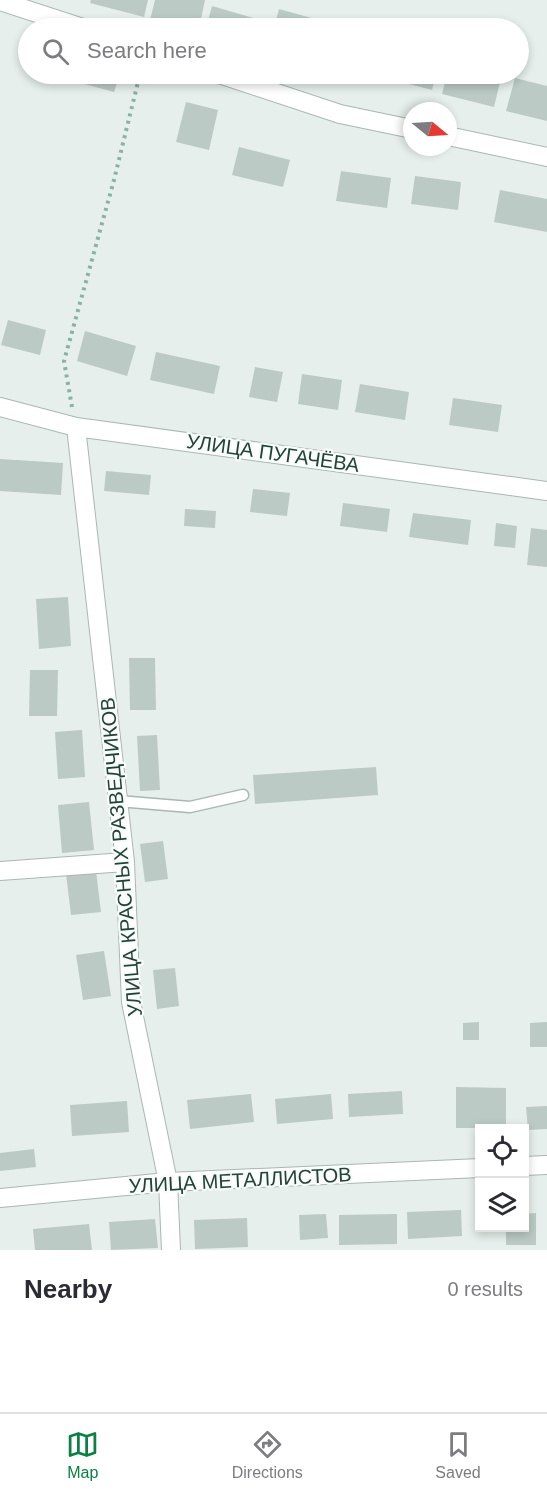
<!DOCTYPE html>
<meta charset="utf-8">
<style>
:root{--surface:#fff;--page:#f7f7f7;--text:#2b2b33;--muted:#7c7c81;--line:#e1e1e2;--accent:#0b8043}
body{margin:0;font-family:Helvetica,sans-serif;background:var(--page);color:var(--text)}
.controls{position:absolute;right:18px;bottom:18px;display:grid;overflow:hidden;border-radius:0px;box-shadow:0 3px 9px #0003}
.controls button{width:54px;height:54px;display:grid;place-items:center;padding:0;border:0;border-bottom:2px solid var(--line);background:var(--surface);color:var(--text);font:30px sans-serif}
.compass{position:absolute;left:403px;top:102px;width:54px;height:54px;border-radius:50%;background:var(--surface);box-shadow:0 3px 9px #0003;rotate:108deg}
.list{margin:0;padding:0;list-style:none}
h2{display:flex;justify-content:space-between;align-items:center;height:78px;margin:0;padding:0 24px;font-size:26px}
h2 small{font-size:20px;font-weight:400;color:var(--muted)}
.icon{flex:none;width:33px;height:33px;fill:none;stroke:currentColor;stroke-width:2;stroke-linecap:round;stroke-linejoin:round}
.map{position:relative;flex:none;width:547px;height:1250px;overflow:hidden}
.search{position:absolute;background:var(--surface);box-shadow:0 3px 9px #0003;left:18px;right:18px;top:18px;height:66px;display:flex;align-items:center;gap:15px;box-sizing:border-box;padding:0 21px;border-radius:33px;color:var(--muted);font-size:22px}
.sheet{height:162px;background:var(--surface)}
nav{display:flex;justify-content:space-around;align-items:center;box-sizing:border-box;height:84px;border-top:2px solid var(--line);background:var(--surface);font-size:16px;color:var(--muted)}
nav a{display:grid;justify-items:center;gap:3px}
nav .on{color:var(--accent)}
.map>svg:first-child{display:block}
</style>
<div class="map">
<svg width="547" height="1250" viewBox="0 0 547 1250">
<rect width="100%" height="100%" fill="#e6efeb"/>
<path fill="#bbcac4" d="M91,0H148L144,17L90,3Z
M155,0H205L199,28H169L149,24Z
M212,6L260,20L257,28H206Z
M279,9L326,22L324,28H274Z
M80,74H120L114,92L77,82Z
M380,74H436L432,90L379,76Z
M447,74H502L494,107L442,94Z
M515,78L547,86V121L506,111Z
M186,102L218,110L209,150L176,142Z
M239,147L290,160L283,187L232,175Z
M341,171L391,178L387,208L336,201Z
M415,176L461,182L458,210L411,204Z
M500,190L547,199V232L494,222Z
M8,320L46,330L40,355L1,345Z
M85,331L136,346L127,376L77,361Z
M156,352L220,366L214,394L150,380Z
M255,367L283,372L277,402L249,397Z
M302,374L342,380L338,410L298,404Z
M360,384L409,392L405,420L355,412Z
M453,398L502,405L498,432L449,425Z
M0,459L63,463L61,495L0,491Z
M106,471L151,475L149,495L104,491Z
M253,489L290,493L287,516L250,512Z
M343,503L390,509L387,532L340,526Z
M185,509L216,511L215,528L184,526Z
M413,513L471,520L468,545L409,537Z
M496,523L517,526L515,548L494,546Z
M531,528L547,530V567L527,565Z
M68,597L71,646L39,649L36,599Z
M129,658H155L156,710H130Z
M30,670H58L57,716H29Z
M82,730L85,777L58,779L55,732Z
M157,735L160,790L140,791L137,736Z
M376,767L378,795L255,804L253,775Z
M89,802L94,850L62,853L58,805Z
M163,841L168,879L145,882L140,844Z
M96,871L101,912L71,915L66,874Z
M104,951L111,996L83,1000L76,955Z
M175,968L179,1006L157,1009L153,970Z
M479,1022V1040H463V1023Z
M547,1022V1047H530V1023Z
M456,1087L506,1088V1128H456Z
M402,1091L403,1114L349,1117L348,1094Z
M251,1094L254,1122L190,1129L187,1100Z
M331,1094L333,1119L277,1124L275,1099Z
M127,1101L129,1132L72,1136L70,1105Z
M547,1106V1129L528,1130L526,1107Z
M34,1149L36,1167L0,1171V1153Z
M461,1210L462,1236L408,1239L407,1212Z
M536,1213V1245H506V1228H524V1214Z
M326,1214L328,1238L300,1240L299,1215Z
M397,1214V1244L339,1245V1215Z
M247,1218L248,1247L195,1249L194,1220Z
M155,1219L158,1248L111,1250L109,1222Z
M89,1224L92,1250H35L33,1229Z"/>
<g fill="none" stroke-linecap="round" stroke-linejoin="round">
<g stroke="#a8b8b2" stroke-width="13">
<path id="service" d="M118,801L190,807L243,795"/>
</g>
<g stroke="#a8b8b2" stroke-width="20">
<path id="minor" d="M0,1L83,28
M219,74L340,114L412,129
M448,136L547,157
M0,407L76,427L547,491
M76,427L125,862L131,1002L168,1182L171,1250
M0,871L125,862"/>
</g>
<g stroke="#a8b8b2" stroke-width="20">
<path id="tertiary" d="M524,1166L547,1165
M0,1198L168,1182L480,1168"/>
</g>
<path stroke="#86b3a5" stroke-width="4" stroke-dasharray="3 4.5" stroke-linecap="butt" d="M72,407L64,361L114,180L140,74"/>
<use href="#service" stroke="#fff" stroke-width="10"/>
<use href="#minor" stroke="#fff" stroke-width="18"/>
<use href="#tertiary" stroke="#fff" stroke-width="18"/>
</g>
<g text-anchor="middle" stroke-width="4.5" stroke-linejoin="round" paint-order="stroke">
<g font-size="20" fill="#24423a" stroke="#f7fbf9">
<text transform="translate(273 453) rotate(8)" y="7">УЛИЦА ПУГАЧЁВА</text>
<text transform="translate(121 857) rotate(-95)" y="7">УЛИЦА КРАСНЫХ РАЗВЕДЧИКОВ</text>
<text transform="translate(240 1180) rotate(-3)" y="7">УЛИЦА МЕТАЛЛИСТОВ</text>
</g>
</g>
</svg>
<div class="controls">
<button><svg class="icon" aria-label="locate" viewBox="0 0 24 24"><circle cx="12" cy="12" r="6"/><path d="M12 2v4M12 18v4M2 12h4M18 12h4"/></svg></button>
<button><svg class="icon" aria-label="layers" viewBox="0 0 24 24"><path d="M12 4l9 5-9 5-9-5zM3 14l9 5 9-5"/></svg></button>
</div>
<svg class="compass" viewBox="-18 -18 36 36"><path d="M0-13l5 13h-10z" fill="#e53935"/><path d="M0 13l5-13h-10z" fill="#7c7c81"/></svg>
<div class="search"><svg class="icon" aria-label="search" viewBox="0 0 24 24"><circle cx="10" cy="10" r="6"/><path d="M15 15l6 6"/></svg>Search here</div>
</div>
<section class="sheet">
<h2>Nearby<small>0 results</small></h2>
<ul class="list">
</ul>
</section>
<nav>
<a class="on"><svg class="icon" aria-label="map" viewBox="0 0 24 24"><path d="M3 6l6-2 6 2 6-2v14l-6 2-6-2-6 2zM9 4v14M15 6v14"/></svg>Map</a>
<a><svg class="icon" aria-label="directions" viewBox="0 0 24 24"><path d="M12 3l9 9-9 9-9-9zM9 14v-3h6M13 9l2 2-2 2"/></svg>Directions</a>
<a><svg class="icon" aria-label="saved" viewBox="0 0 24 24"><path d="M7 4h10v16l-5-4-5 4z"/></svg>Saved</a>
</nav>
